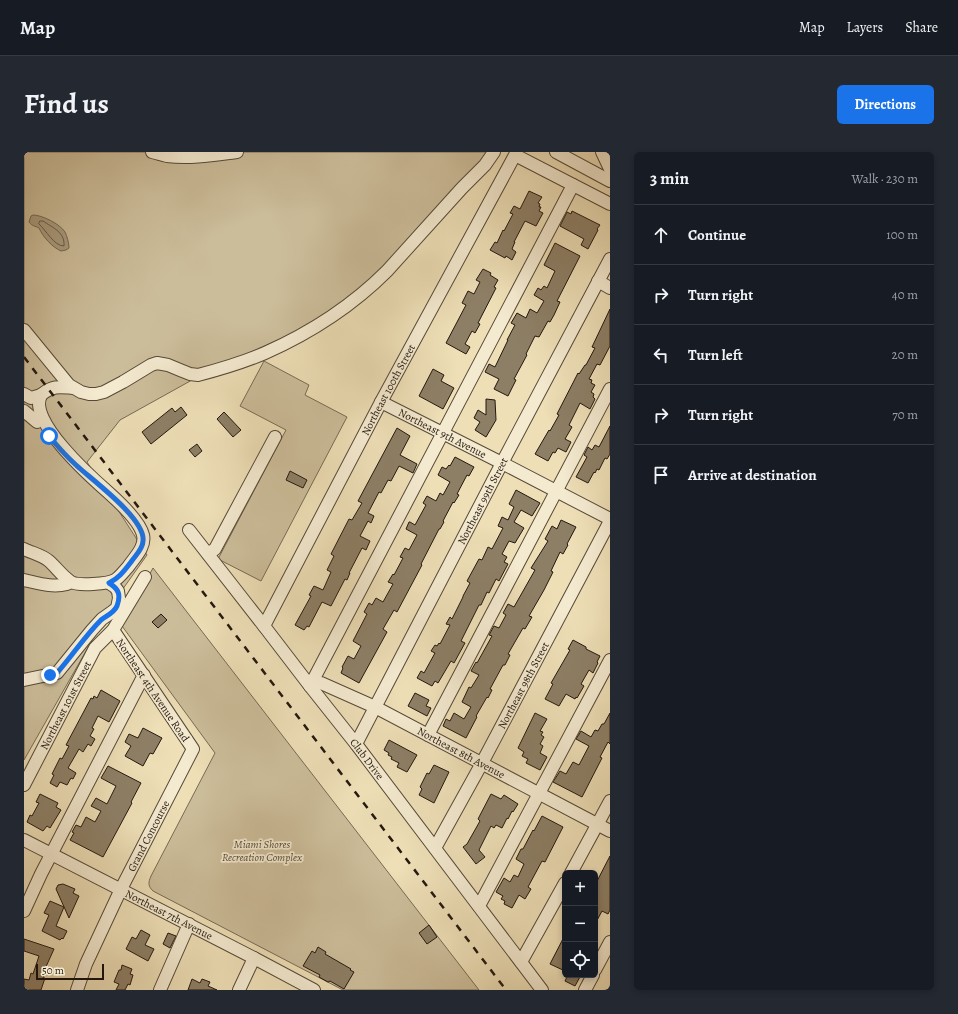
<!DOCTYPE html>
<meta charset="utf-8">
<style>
:root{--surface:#171b24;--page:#242831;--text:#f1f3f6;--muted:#9ea1a6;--line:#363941;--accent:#1a73e8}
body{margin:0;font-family:Alegreya,serif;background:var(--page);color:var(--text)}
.controls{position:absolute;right:12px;bottom:12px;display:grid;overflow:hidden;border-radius:6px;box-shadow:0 2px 6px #0003}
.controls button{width:36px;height:36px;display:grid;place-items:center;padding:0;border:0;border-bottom:1px solid var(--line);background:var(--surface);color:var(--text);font:20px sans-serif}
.scale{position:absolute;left:12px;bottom:10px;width:68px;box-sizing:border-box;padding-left:4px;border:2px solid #24180e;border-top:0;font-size:11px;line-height:14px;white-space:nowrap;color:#24180e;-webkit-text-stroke:3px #f4ead0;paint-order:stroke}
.stop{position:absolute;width:12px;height:12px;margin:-9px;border:3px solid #1a73e8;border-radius:50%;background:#fff}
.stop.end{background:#1a73e8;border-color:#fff;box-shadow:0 1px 4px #0008}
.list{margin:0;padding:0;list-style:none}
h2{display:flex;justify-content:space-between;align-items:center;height:52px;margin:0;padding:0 16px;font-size:17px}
h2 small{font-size:13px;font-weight:400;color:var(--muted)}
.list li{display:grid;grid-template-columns:26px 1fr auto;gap:12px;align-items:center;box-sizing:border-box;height:60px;padding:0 16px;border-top:1px solid var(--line)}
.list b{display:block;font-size:15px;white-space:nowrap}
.list em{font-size:13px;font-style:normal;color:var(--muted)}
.icon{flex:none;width:22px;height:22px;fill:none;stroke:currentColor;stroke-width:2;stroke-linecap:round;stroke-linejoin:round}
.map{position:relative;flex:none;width:586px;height:838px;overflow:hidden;border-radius:6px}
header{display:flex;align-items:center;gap:24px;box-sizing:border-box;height:56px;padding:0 20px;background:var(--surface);border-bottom:1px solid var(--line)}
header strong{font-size:19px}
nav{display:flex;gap:22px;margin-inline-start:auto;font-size:14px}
.intro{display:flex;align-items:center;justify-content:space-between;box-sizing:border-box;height:96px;padding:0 24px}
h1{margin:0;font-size:28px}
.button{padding:10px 18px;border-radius:6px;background:var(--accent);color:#fff;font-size:14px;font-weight:700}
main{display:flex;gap:24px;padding:0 24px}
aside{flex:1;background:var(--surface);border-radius:6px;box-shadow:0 2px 6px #0003}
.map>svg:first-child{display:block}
</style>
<header>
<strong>Map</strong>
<nav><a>Map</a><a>Layers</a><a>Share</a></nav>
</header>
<div class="intro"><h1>Find us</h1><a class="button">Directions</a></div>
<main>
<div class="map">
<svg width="586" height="838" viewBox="0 0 586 838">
<rect width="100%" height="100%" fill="#eedfb7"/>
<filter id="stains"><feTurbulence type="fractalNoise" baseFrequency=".005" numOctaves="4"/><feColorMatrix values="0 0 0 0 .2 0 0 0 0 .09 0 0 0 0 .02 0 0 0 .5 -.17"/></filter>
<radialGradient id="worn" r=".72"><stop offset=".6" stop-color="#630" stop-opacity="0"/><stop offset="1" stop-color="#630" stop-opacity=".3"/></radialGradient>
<path fill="#ccbd9a" stroke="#786a54" d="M0,0H467L322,158L186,218L96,268L63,310L123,403L91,448L0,608Z
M240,209L285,233L281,243L323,265L237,429L194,407L262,278L216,254Z
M129,416L455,838H319L129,739C124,734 124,731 127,724L191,601L98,474Z"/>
<path fill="#a99b7e" stroke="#746751" d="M9,63C18,63 36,72 41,80C43,84 45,91 45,96L42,98L37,99C28,95 19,85 15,76C11,74 8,74 5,70L7,64Z"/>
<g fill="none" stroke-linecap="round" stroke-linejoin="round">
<path stroke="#665a46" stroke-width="1" d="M16,69H19C29,76 41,80 40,94C30,94 22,78 15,72Z"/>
</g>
<path fill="#8d7f66" stroke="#24180e" d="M505,39L518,45L514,51L516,52L515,55H517L515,59L519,61L512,74L501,69L490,90H491L488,97L492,100L488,108L482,104L481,106L466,98L471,90L473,91L479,78L480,79L489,62L486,61L490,54L496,57Z
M548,59L576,73L573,77L574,78L564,97L557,93L560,87L536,74L543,60L547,62Z
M531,91L556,104L533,149L536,150L530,163L526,170L524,169L515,185L511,184L502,202L503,203L490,227L492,228L484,244L470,237L475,227L461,220L465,212L471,215L484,188H483L491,173L487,171L493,161L502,166L506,157L513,161L520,149L510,143L514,136L517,138L520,134L523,136L531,119L520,113Z
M459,117L467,121L466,123L474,128L470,135L472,136L454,171L456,172L451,181L448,179L441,192L446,195L442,202L422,191L442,153L438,151L444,139L450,142L456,130L452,128Z
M586,157V194L576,213L573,212L565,227L568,228L567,231L571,233L567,240L570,242L569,245L571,247L566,257L556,251L545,273L548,275L541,287L547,290L542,300L534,296L531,301L529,300L524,309L511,302L525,278L526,279L535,263L533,262L554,221L555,222L561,213H562L571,196L568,195Z
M409,217L420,223L417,229L430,236L419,257L395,244Z
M462,247L471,248L472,268L462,285L451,278L456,270L450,266L454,258L462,263Z
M157,255L163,263L127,292L118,280L148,256L151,260Z
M200,260L217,278L209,285L193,267Z
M586,274V302L583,307L581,306L575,318L573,317L571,321L570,320L564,331L552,325L563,305L560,303L564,295L568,298L571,293L575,295Z
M373,276L386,284L376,303L393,312L389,321L375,314L367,329L364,328L357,341L355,340L344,361L350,364L347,371L344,369L336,384L346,389L342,398L338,396L325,421H326L323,428L321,427L307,454L298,450L285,475L283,474L280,478L271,473L287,444L285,443L290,434L299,438L307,420L303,418L310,404L307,402L325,367L328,368L338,351L334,349Z
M173,292L178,299L171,305L165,298Z
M431,305L450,315L445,324L443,323L433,342L435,343L430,351L429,350L419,369L420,370L416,377H415L397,412L398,413L373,460L370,458L359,477L363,480L335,531L317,521L319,516L318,515L324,504L330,507L337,494L329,489L343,462L340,460L345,451L348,453L352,446L359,450L369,432L364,430L369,422L370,423L379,406L376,405L381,396L385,398L393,383L382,377L385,370H386L391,373L402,353L399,351L403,344L412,349L416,341L419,343L426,330L414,323L418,315L422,317L425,313L426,314Z
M266,319L283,328L279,336L262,328Z
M492,338L516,351L508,364L497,358L490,370L500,376L491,391L485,389L478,402L483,405L480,410L484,412L475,429L472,427L465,441L463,440L457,453H455L437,489L441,491L430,511L427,509L414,531L411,529L408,534L393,526L397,519L400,521L411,501L407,499L411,493L413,494L415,491L416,492L426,473L422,472L426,465L428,467L439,445V444L446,431L443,429L455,407L458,408L464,395L468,397L479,376L474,374L478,365L484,368L490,355L485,352Z
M537,368L552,375L543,392L544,393L539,402L536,400L527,419L529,420L520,438L505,464L508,465L501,477L499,476L484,502L486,503L481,513H479L466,537L468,538L464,546L463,545L452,564L453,565L442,586L419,574L422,567L426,569L430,561L440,567L447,555L438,550L445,535L447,536L455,523L447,519L452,510L453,511L468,484L465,483L470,474L475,476L482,463L479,461L484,452L490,455L511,418L507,416L524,389L521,387L528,374L533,377Z
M137,462L143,468L134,476L128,470Z
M549,488L562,495V497L576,504L573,510L574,511L569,521L565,518L557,532L560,534L553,546L552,545L551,547L542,542L535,554L521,547L529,532L527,531L546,498L544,497Z
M77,538L96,549L85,570L74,564L68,576L70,577L66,584L71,587L67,594L64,592L59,600L55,597L44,616L52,621L49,627L47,626L43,633L36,630L33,635L26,631L30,623L28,622L36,606L38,607L45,594L42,593L67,546L69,547L70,544L73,546Z
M391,541L405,548L402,554L407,556L403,564L384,554Z
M511,561L523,567L516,579L519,580L517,583L520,585L516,592L519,594L516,601L523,605L516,618L502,611L504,607L498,604L500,600L494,596Z
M586,561V592L584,590L576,605L578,606L558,645L529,630L536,619L542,622L549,610L555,613L565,594L552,587L557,579L567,585L571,578L574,579L578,572H580Z
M119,576L138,586L129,602L126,601L119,614L101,604L107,594L101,590L105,582L114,586Z
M365,588L393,603L383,620L373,615L375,611L367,607L368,605L364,603L365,601L360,598Z
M410,613L425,620L410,651L395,643L398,637L396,635L403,621L405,622Z
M84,614L117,631L107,650L108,651L79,705L46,688L50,681L48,680L52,673L57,675L62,665L71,670L77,659L67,654L72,646L83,652L92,634L77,626Z
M16,642L34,651L32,655L37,658L26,676L23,674L19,679L3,670L6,663L8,664L15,651L12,650Z
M467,642L477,647L480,643L494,652L489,660L488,659L484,667L483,666L478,676L472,673L470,676L467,674L455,698L461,705L452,712L439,695L443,692L456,669L454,667Z
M518,664L539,675L521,710L518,709L504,735L507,737L501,747L495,743L488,756L480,752L481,749L477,747L479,744L472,740L480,726L486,730L490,723L494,725L500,712L492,707L497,697H499L509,678L510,679Z
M586,704V758L584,762L578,759L571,772V733Z
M39,732L51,737L49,741L55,744L45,766L32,737L34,733Z
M26,749L40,755L32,774L43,779L39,787L38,786L36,788L18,779L25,763L20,761Z
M405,773L413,785L403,792L395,781Z
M117,778L126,783L121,793L130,797L124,809L102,797L108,785L112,787Z
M144,781L152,784L146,796L139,792Z
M541,783V819L526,812Z
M0,787L30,797L21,817L22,818L19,826H21L17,838H0V827L5,828L7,821L9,822L15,804L0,799Z
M294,795L302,800L301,802L327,817L326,818L330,820L320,837L306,829L304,830L295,825L296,823L279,814L288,799L291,801Z
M98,813L108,817L106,822L109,823L106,833L104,832L101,838H92L95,832L90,830L95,818H97Z
M544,823H557L551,834L541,829Z
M168,827L176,831L178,827L186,830L184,834L193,838H164Z"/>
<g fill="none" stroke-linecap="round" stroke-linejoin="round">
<g stroke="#564a38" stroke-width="14">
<g id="minor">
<path d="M128,0C133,1 138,3 143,4C166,7 190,3 213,0"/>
<path d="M532,0L586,29"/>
<path d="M578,0L586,17"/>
<path d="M574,129L586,136"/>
<path d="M0,178L45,233L57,240L65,242H72L80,240L99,230L127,213L133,211L144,213L156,218L166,222L174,223C197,217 220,210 241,201C286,181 328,154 363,119L438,36L461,13L470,0"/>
<path d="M0,242L7,246L17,243"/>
<path id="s1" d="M357,250L478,311L586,367"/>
<path d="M0,259L13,270L14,266"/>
<path id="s2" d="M165,378L240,474L286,534L332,592L518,838"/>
<path d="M0,397C8,401 18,403 25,409C32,415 38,424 47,430C54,434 84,432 91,428C96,425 100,419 104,415C110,406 122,395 119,383C116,370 95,350 85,341C69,327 0,266 18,242C30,233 36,235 49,236"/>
<path d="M184,402L191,397L251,285"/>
<path d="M0,428C14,431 28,436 43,432V427"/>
<path id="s3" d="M240,474L357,250L491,3L586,52"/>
<path d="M0,528L33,521L68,478L78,467L88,460L93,456L95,446L94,439L91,435L85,431"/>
<path d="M286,534L549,33"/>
<path id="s4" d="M286,534L297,531L351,555L586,679"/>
<path d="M404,583L586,237"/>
<path id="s5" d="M332,592L478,311L586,107"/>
<path id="s6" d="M0,633L71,496L89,478L121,425"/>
<path id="s7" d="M0,688L230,806L290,838"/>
<path id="s8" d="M411,696L458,611L586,369"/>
<path d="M547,721L586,649"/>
<path d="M455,754L586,508"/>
<path d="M0,759L17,722L120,523"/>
<path d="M497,810L541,731"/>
<path d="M571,818L586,790"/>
<path id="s9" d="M53,838L62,812L97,737L169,597L89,478"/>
<path d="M136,838L165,772"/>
<path d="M215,838L230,806"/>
<path d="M561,838L569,823"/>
</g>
</g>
<use href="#minor" stroke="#f4ead0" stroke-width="12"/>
<path stroke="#24180e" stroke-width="2.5" stroke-dasharray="7 7" stroke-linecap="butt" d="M0,205L482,838"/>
</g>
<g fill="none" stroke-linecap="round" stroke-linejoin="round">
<path stroke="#1a73e8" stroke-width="5" d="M25,284C34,295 42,304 52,313C68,328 122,367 119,389C119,397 111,404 107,410C100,419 95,426 85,431C95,437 97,443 93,454C90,461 82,464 77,468C61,484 48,504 33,521L26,523"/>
</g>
<g text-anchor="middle" stroke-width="3.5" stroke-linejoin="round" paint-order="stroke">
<g font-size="11" fill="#24180e" stroke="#f4ead0">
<text dy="4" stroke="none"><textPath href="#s3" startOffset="267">Northeast 100th Street</textPath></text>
<text dy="4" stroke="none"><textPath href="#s1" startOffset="69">Northeast 9th Avenue</textPath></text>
<text dy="4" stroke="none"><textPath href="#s5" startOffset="274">Northeast 99th Street</textPath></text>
<text dy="4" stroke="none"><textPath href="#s8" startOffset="185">Northeast 98th Street</textPath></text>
<text transform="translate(129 538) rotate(56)" y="4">Northeast 4th Avenue Road</text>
<text dy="4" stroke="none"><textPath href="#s6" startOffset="90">Northeast 101st Street</textPath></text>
<text dy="4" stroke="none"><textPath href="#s4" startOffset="168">Northeast 8th Avenue</textPath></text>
<text dy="4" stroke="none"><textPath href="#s2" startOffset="290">Club Drive</textPath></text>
<text dy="4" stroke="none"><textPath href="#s9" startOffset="170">Grand Concourse</textPath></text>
<text dy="4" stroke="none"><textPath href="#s7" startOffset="163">Northeast 7th Avenue</textPath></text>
</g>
<g font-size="11" font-style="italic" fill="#564a38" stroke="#f4ead0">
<text x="238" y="696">Miami Shores<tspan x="238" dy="13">Recreation Complex</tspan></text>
</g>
</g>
<rect width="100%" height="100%" filter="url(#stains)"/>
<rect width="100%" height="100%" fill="url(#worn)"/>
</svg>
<div class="controls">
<button>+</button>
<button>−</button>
<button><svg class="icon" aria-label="locate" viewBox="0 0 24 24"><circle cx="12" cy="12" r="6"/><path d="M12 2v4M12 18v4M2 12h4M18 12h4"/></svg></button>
</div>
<div class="scale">50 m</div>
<div class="stop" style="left:25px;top:284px"></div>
<div class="stop end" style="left:26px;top:523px"></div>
</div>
<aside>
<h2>3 min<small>Walk · 230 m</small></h2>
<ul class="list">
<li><svg class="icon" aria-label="ahead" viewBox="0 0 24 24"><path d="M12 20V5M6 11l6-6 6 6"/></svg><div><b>Continue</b></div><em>100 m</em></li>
<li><svg class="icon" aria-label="right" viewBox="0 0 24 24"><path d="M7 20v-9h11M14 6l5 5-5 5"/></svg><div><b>Turn right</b></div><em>40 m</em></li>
<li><svg class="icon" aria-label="left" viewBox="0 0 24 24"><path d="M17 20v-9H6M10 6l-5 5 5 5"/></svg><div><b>Turn left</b></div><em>20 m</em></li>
<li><svg class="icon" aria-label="right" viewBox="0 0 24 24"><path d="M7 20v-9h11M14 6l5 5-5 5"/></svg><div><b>Turn right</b></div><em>70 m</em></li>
<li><svg class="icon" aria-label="arrive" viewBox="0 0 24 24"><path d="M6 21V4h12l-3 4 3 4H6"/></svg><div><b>Arrive at destination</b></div></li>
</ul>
</aside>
</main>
